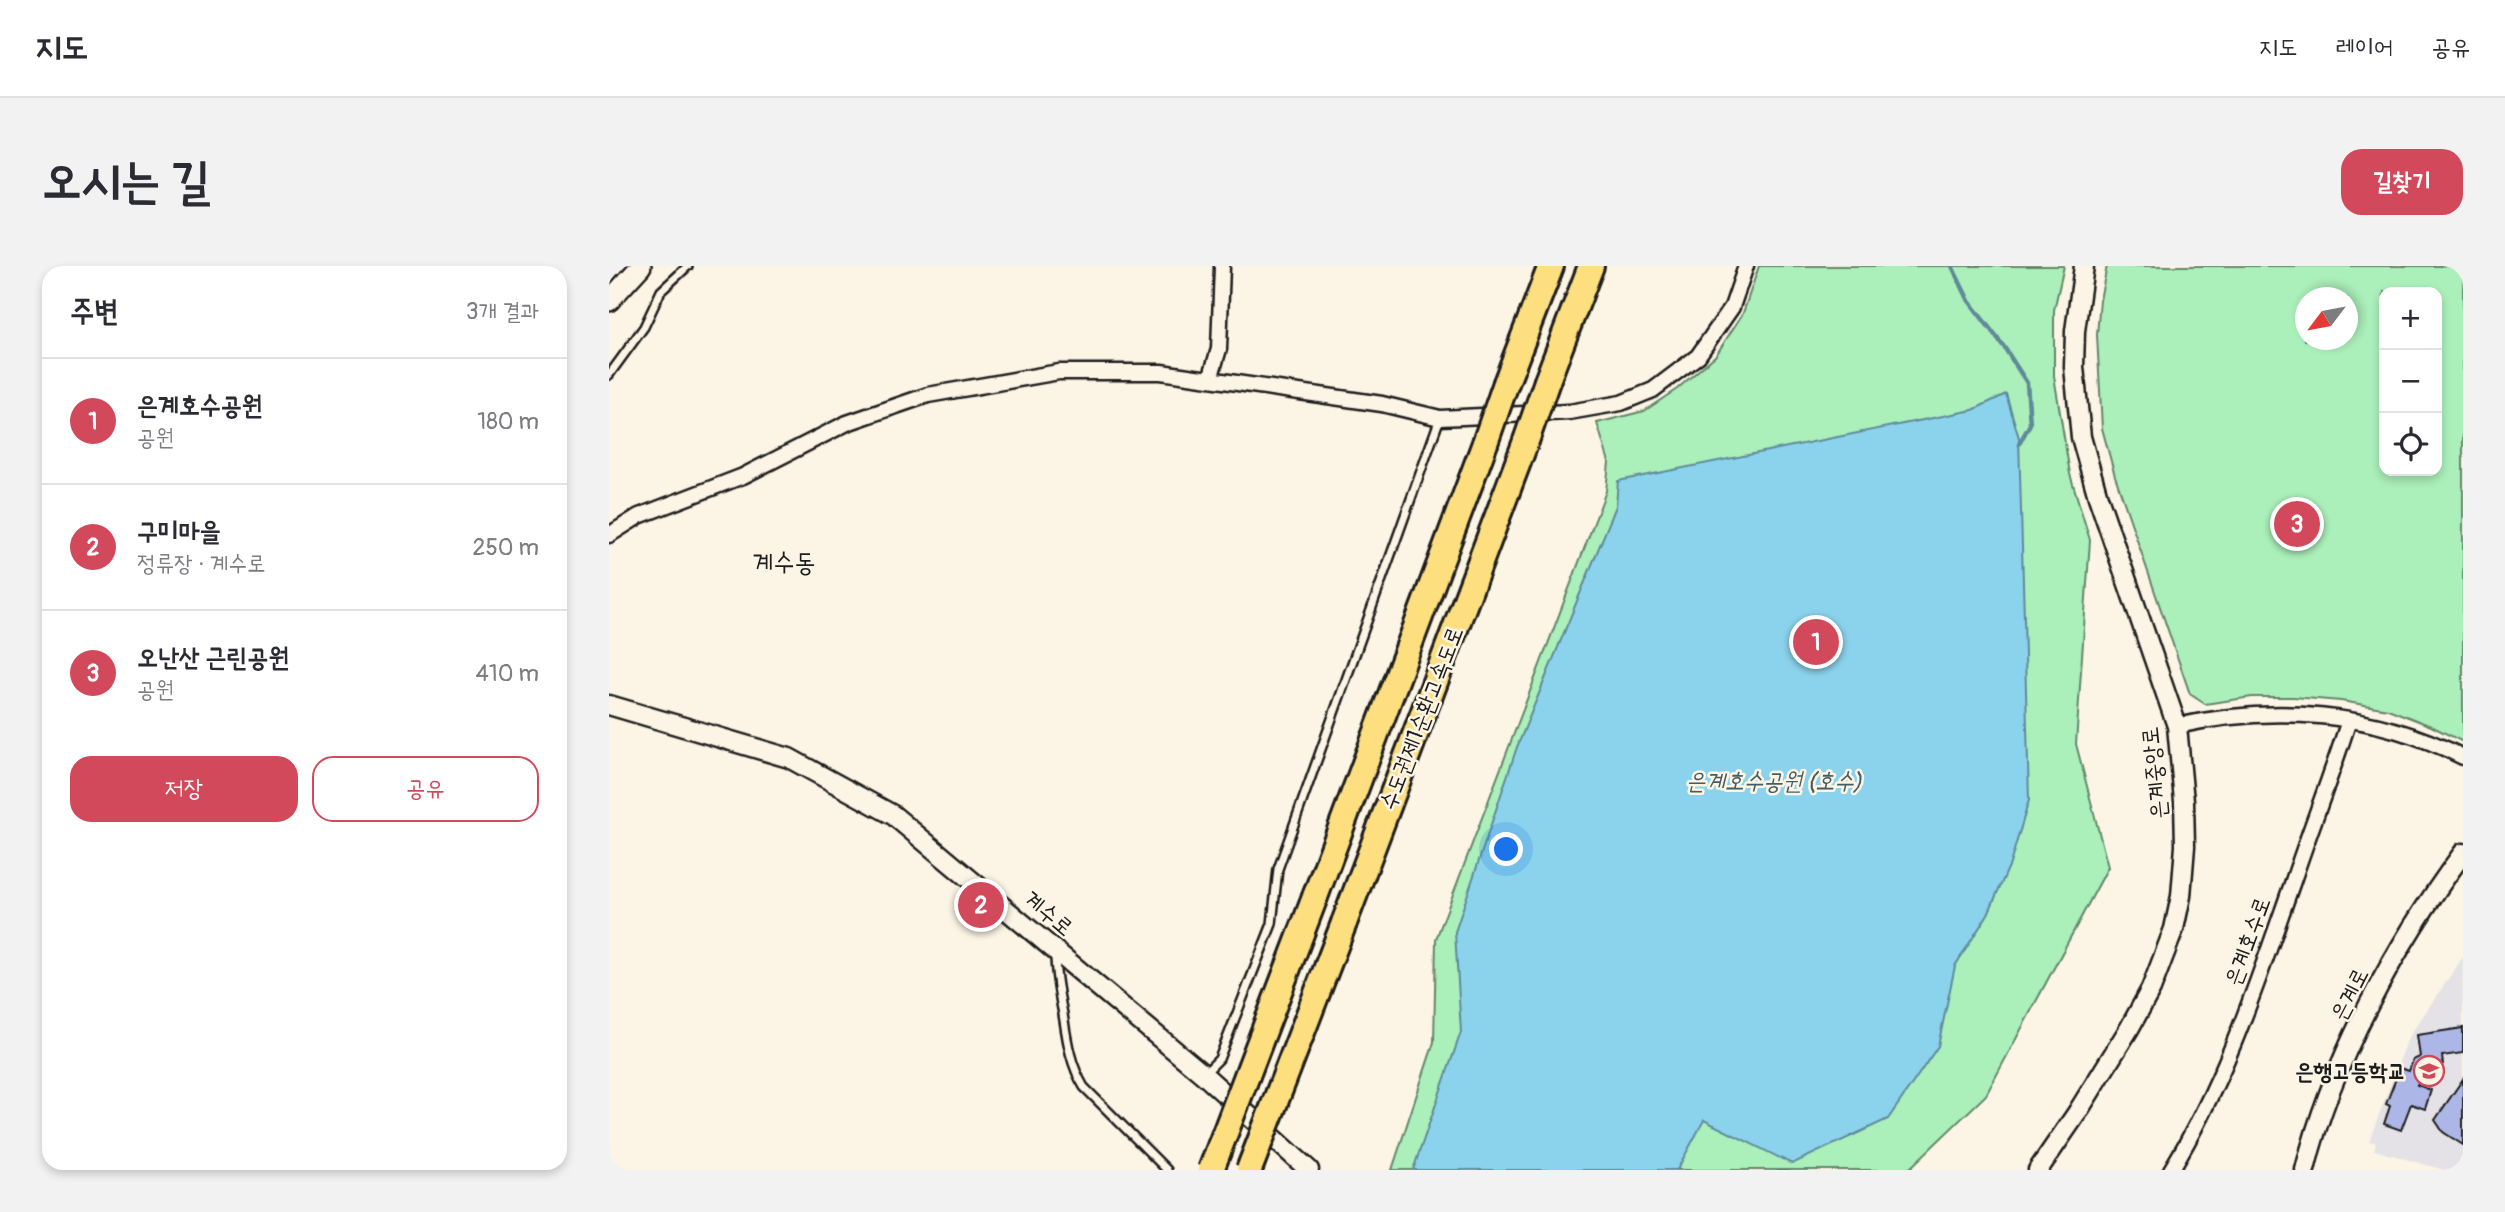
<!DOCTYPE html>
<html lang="ko">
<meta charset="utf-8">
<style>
:root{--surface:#fff;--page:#f2f2f3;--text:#2b2b33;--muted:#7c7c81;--line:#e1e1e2;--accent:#d1495b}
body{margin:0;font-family:Pangolin,"Poor Story",sans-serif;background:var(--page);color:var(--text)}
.controls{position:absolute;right:21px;top:21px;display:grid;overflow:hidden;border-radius:14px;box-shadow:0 4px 10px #0003}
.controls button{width:63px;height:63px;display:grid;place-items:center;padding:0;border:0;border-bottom:2px solid var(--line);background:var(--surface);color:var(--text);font:35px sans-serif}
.compass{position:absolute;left:1686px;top:21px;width:63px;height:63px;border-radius:50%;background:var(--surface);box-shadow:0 4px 10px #0003;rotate:238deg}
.you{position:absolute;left:898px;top:584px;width:24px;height:24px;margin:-18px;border:5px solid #fff;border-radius:50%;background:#1a73e8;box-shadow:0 0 0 10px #1a73e833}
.badge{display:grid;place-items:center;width:46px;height:46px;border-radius:50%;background:var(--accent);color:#fff;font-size:23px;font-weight:700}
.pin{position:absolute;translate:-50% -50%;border:4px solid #fff;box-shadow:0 2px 7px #0006}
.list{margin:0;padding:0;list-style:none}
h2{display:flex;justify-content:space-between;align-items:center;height:91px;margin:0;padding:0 28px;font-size:30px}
h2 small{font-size:23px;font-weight:400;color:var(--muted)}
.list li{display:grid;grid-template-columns:46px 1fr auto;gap:21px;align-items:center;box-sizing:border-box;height:126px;padding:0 28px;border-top:2px solid var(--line)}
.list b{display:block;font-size:26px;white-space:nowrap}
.list p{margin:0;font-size:23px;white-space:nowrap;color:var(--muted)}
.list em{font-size:23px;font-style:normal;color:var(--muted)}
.actions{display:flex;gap:14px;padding:21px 28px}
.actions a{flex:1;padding:16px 0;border:2px solid var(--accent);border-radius:21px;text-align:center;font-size:24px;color:var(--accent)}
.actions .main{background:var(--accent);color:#fff}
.icon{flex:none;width:38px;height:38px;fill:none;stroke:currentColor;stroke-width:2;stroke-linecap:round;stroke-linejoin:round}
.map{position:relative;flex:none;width:1854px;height:904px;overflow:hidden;border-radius:21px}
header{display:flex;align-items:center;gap:42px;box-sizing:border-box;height:98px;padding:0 35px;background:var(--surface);border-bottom:2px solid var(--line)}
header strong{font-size:33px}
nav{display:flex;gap:38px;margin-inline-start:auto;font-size:24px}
.intro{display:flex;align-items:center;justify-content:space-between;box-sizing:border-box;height:168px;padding:0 42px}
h1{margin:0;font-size:49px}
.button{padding:18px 32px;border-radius:21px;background:var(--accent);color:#fff;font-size:24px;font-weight:700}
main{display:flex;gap:42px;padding:0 42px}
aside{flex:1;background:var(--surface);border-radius:21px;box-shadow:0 4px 10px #0003}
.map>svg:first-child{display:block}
</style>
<header>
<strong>지도</strong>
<nav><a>지도</a><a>레이어</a><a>공유</a></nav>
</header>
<div class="intro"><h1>오시는 길</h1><a class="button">길찾기</a></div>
<main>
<aside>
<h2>주변<small>3개 결과</small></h2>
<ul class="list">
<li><span class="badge">1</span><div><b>은계호수공원</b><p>공원</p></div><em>180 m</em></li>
<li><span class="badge">2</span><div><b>구미마을</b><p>정류장 · 계수로</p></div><em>250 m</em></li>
<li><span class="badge">3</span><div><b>오난산 근린공원</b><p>공원</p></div><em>410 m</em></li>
</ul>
<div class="actions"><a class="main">저장</a><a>공유</a></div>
</aside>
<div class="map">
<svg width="1854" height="904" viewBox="0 0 1854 904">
<rect width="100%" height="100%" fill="#fcf5e5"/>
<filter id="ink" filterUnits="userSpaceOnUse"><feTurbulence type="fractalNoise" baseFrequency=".0143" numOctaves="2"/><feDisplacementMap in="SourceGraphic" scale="14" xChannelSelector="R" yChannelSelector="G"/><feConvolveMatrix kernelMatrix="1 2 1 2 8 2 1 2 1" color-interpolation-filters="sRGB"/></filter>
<g filter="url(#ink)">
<path fill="#e4e2e6" d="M1854,691V904H1835L1765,884L1767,877L1760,875L1799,772Z"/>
<path fill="#abefba" stroke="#64866b" stroke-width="2" fill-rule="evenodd" d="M1150,0H1455L1445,44V110L1461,208L1481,274L1467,478L1499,601L1377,829L1299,904H783L825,776L827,673L997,225L1000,196L988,157L1035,145L1068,123L1107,89L1134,47Z
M1498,0H1854V476L1822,460L1779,443L1732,435L1684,431H1643L1596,438L1581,428L1506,210L1493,162L1488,69L1491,34ZM1775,26H1828V205H1775ZM1696,32H1738V74H1696Z"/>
<path fill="#8bd3ec" stroke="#5f8a99" stroke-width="2" d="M1397,128L1410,172L1420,534L1401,598L1379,648L1346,700L1329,780L1279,853L1183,898L1095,854L1068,904H804L852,766L846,666L908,481L1007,240L1009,215L1364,144Z"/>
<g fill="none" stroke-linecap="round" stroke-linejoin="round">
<path stroke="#5f8a99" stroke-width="4.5" d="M1343,0L1360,35L1395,81L1418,117L1421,158L1410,178"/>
</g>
<path fill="#adb7e7" stroke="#1c1c1c" stroke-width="2" d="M1854,762V787L1833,790L1834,799L1815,802L1808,819L1822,824L1816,843L1802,838L1792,864L1775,858L1781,840L1777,838L1791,802L1800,805L1804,794L1811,791L1808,769Z
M1854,813V879L1834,866L1826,854Z"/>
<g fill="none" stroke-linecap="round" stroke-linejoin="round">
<g stroke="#1c1c1c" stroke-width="12">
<path id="service" d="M0,109L35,61L52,25L79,0
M446,689C446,709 450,728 454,748C458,774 461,798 475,821L558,904
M595,808L610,793L663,658L669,603L831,152"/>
</g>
<g stroke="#1c1c1c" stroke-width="19">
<path id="minor" d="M601,113L610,83L613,0
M0,269L30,250L134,210L238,157L319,129L450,106H552L773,138L831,152L960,146L1012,137L1044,124L1089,90L1123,41L1137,0
M1568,460C1665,438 1765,446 1854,491
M1562,904C1617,814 1649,714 1684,615C1702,561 1723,508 1740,454"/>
</g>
<g stroke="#1c1c1c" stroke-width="23">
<path id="tertiary" d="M0,439L180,492L284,549L595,809L700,904
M1429,904L1468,847L1520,763L1542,723L1565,663L1572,630L1576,580L1575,535L1568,460L1489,231L1472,171L1465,101L1466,65L1475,0
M1696,904C1722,796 1788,676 1854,587"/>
</g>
<g stroke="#1c1c1c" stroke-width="24">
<path id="secondary" d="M0,35L32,0"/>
</g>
<g stroke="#1c1c1c" stroke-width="30">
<path id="motorway" d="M938,115L982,0
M897,117L942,0
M706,631L876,177
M735,657L917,175"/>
</g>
<use href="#service" stroke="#fcf5e5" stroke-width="7"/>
<use href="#minor" stroke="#fcf5e5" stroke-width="14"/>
<use href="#tertiary" stroke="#fcf5e5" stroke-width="18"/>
<use href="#secondary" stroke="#fcf5e5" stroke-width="19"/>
<use href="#motorway" stroke="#fedf80" stroke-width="24"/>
<g stroke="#1c1c1c" stroke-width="30" stroke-linecap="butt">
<path id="motorway-bridge" d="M917,175L938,115
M876,177L897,117
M602,904L706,631
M640,904L735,657"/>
</g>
<use href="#motorway-bridge" stroke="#fedf80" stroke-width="24"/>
</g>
</g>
<defs>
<g id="school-ring" transform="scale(1.575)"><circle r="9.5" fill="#fcf5e5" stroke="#d1495b" stroke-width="1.5"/><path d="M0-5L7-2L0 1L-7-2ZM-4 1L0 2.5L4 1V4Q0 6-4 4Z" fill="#d1495b"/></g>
</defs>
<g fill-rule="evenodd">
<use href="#school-ring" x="1820" y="805"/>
</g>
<g text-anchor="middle" stroke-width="5" stroke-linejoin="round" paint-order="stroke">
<g font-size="23" fill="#1c1c1c" stroke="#fcf5e5">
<text transform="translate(812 452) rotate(-69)" y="8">수도권제1순환고속도로</text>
<text transform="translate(1545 507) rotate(-96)" y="8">은계중앙로</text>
<text transform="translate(440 647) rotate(40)" y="8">계수로</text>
<text transform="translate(1638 675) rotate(-70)" y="8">은계호수로</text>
<text transform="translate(1740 728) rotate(-63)" y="8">은계로</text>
</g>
<g font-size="23" font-weight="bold" fill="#1c1c1c" stroke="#fcf5e5" text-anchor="end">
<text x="1797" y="813">은행고등학교</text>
</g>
<g font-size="24" font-style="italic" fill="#435c65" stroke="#fcf5e5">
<text x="1165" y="523">은계호수공원 (호수)</text>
</g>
<g font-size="26" fill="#1c1c1c" stroke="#fcf5e5">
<text x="175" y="305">계수동</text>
</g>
</g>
</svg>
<div class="controls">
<button>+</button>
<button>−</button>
<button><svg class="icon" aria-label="locate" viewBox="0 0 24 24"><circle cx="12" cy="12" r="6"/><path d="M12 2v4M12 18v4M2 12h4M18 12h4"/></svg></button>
</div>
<svg class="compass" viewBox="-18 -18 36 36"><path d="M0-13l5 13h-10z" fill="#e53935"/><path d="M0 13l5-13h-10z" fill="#7c7c81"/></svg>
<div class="you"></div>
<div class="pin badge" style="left:1207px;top:376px">1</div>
<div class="pin badge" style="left:372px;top:639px">2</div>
<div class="pin badge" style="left:1688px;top:258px">3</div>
</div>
</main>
